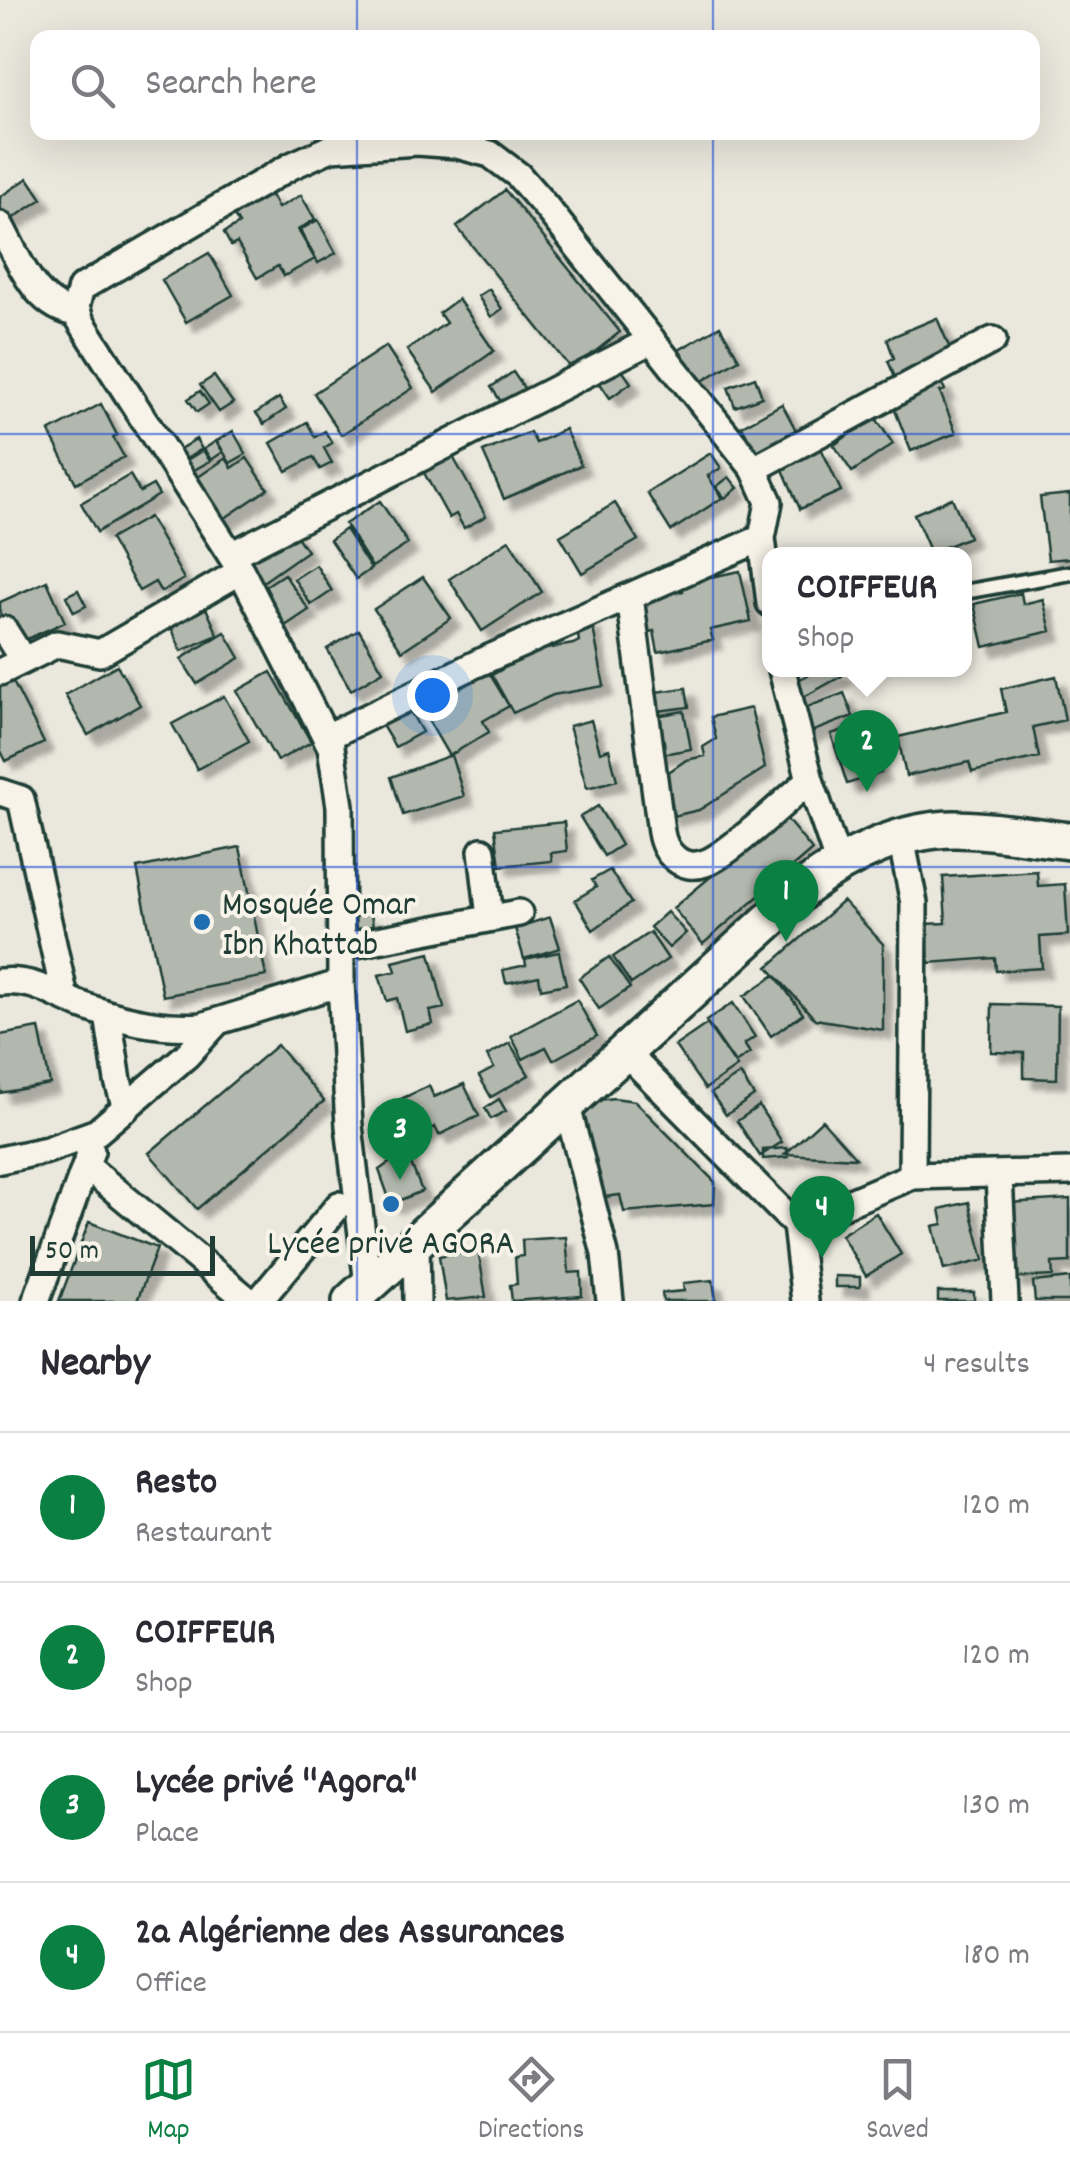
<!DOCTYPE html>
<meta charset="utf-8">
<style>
:root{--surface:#fff;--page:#f7f7f7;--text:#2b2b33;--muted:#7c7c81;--line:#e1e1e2;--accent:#0b8043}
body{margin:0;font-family:Dekko,sans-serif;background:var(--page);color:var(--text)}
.scale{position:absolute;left:30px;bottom:25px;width:185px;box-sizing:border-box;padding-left:10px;border:5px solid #1f3d34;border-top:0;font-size:28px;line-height:35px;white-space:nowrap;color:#1f3d34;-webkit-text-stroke:8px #f7f3e8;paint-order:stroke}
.you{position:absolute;left:432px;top:695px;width:35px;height:35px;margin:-25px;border:8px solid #fff;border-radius:50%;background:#1a73e8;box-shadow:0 0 0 15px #1a73e833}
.badge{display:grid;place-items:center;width:65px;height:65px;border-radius:50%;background:var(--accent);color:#fff;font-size:32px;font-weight:700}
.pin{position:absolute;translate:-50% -82px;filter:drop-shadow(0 2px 5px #0008)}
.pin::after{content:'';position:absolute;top:52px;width:35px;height:30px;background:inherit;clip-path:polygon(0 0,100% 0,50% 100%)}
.popup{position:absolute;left:762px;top:547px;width:210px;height:130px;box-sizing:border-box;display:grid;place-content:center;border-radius:20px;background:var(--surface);filter:drop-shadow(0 2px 8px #0005);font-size:32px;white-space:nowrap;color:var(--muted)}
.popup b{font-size:38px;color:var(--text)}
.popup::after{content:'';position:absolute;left:50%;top:100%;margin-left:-20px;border:20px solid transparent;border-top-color:var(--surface)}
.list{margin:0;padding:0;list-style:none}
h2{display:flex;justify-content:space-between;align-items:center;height:130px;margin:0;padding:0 40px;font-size:42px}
h2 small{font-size:32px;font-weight:400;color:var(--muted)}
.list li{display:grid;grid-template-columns:65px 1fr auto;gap:30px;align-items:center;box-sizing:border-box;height:150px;padding:0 40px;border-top:2px solid var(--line)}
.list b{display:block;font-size:38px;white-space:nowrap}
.list p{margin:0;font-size:32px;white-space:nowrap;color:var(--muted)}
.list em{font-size:32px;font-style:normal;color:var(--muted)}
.icon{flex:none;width:55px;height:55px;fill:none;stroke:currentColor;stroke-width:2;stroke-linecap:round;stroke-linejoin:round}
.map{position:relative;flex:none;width:1070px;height:1301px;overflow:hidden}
.search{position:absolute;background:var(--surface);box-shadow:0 10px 40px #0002;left:30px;right:30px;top:30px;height:110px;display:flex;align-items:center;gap:25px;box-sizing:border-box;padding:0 35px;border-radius:20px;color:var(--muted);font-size:38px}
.sheet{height:730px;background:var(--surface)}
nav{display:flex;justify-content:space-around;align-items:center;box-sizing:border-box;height:140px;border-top:2px solid var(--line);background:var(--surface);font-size:28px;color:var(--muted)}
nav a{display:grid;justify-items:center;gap:5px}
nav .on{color:var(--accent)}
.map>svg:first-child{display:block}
</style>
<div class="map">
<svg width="1070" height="1301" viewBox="0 0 1070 1301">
<defs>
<filter id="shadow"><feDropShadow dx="9" dy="9" stdDeviation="2.5" flood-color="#0004"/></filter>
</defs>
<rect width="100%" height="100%" fill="#eae8dd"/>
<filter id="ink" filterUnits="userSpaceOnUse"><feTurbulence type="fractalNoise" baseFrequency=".01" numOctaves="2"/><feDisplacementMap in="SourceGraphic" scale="20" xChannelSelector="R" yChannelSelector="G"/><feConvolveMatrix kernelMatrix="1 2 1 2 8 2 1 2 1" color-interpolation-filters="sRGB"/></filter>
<g filter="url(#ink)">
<path fill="#b2b8ae" stroke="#1f3d34" stroke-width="2.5" filter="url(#shadow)" d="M28,178L42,199L9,221L0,207V197Z
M505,190L620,332L572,370L457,227Z
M270,193L278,208L301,195L315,219L298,230L315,259L284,276L278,266L257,278L237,243L231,246L224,233L239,224L233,214Z
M318,220L336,253L318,263L300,230Z
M209,253L233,295L186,322L162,280Z
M489,289L502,309L491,317L478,296Z
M458,299L494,351L436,392L407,350L446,323L439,313Z
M937,318L954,358L897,382L888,361L894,358L887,339Z
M720,326L739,359L699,383L679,350Z
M386,346L413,388L341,435L314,393Z
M620,367L631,383L610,398L599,382Z
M513,372L530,397L508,412L491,387Z
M214,376L233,403L219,412L200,385Z
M755,377L762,397L735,407L728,387Z
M941,381L945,390L940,392L956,433L911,451L891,400Z
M200,391L209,404L197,412L188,399Z
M279,398L286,409L264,424L256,413Z
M101,404L117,435L113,437L124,457L76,483L49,432Z
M782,404L798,434L758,456L742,426Z
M875,417L893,444L852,472L834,445Z
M307,422L315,437L325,431L332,443L324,448L332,463L320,469L313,457L287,471L271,443Z
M565,429L581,465L504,499L483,452L530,432L536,443Z
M233,431L246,454L230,463L217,441Z
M196,439L202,449L178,464L172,454Z
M216,441L223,452L211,460L204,449Z
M821,448L841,491L800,509L781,465Z
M203,450L210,461L185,475L179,465Z
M711,453L721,468L708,476L722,498L671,531L647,493Z
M452,455L486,516L464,528L456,514L449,518L423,471Z
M226,458L232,468L247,458L268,489L216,524L188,484Z
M130,475L140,492L153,485L159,495L97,532L81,503Z
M729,477L738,488L725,498L716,487Z
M1070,494V558L1048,560L1040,497Z
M952,498L969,537L931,553L914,514Z
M380,501L408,544L372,567L345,524Z
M615,503L638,540L582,573L560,536Z
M149,517L184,579L161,592L155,582L139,591L110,539Z
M292,529L307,551L260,584L245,561Z
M345,529L371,569L356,579L330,540Z
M509,540L542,592L482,631L449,579Z
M316,565L332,591L311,605L294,579Z
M740,571L751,621L710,630L713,640L658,652L654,631L649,632L642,600L683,591L682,583Z
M284,574L309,610L285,626L261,589Z
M423,577L451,618L402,651L374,609Z
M47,581L65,622L14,645L0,613V602Z
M78,590L86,606L74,612L66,596Z
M1021,593L1023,604L1043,599L1051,631L984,647L974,604Z
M206,608L218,635L181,651L170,624Z
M592,622L604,686L553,695L513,713L492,675L535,651L573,644L579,641L576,625Z
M359,630L383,671L351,690L327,649Z
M225,632L240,658L197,684L181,659Z
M117,665L140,705L88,735L65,695Z
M487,669L509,706L483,721L489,732L449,756L421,708Z
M818,670L822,673L839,670L842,676L798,700L790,684Z
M271,672L311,742L277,761L237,691Z
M10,676L44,743L6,761L0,749V681Z
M1056,676L1065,720L1033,727L1039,757L972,772L969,762L906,776L898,737L1006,712L1001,689Z
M686,688L689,707L650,712L648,693Z
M844,693L853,716L806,734L797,711Z
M224,696L249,741L197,769L172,724Z
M407,706L422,732L395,747L380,722Z
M751,708L765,768L699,810L669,817L660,773L670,771L686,760L705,756L703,747L716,739L711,717Z
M684,711L691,749L657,755L650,717Z
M591,720L600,752L609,749L617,780L587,788L569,726Z
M863,724L881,773L847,784L831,734Z
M451,755L464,796L403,815L391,777Z
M598,806L621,845L604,856L580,817Z
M784,816L812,850L703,944L673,908Z
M564,822L567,851L551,853L552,861L500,866L495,829Z
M240,847L266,976L163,996L137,868Z
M610,870L631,903L593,930L575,900L596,887L592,880Z
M1037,871L1038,886L1065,884L1068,935L1040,937L1042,968L996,971L995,958L929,963L926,924L946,923L943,877Z
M843,901L883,944V1030L815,1019L768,967Z
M667,912L686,933L669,948L650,927Z
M371,914L374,933L357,935L354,917Z
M550,917L560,948L524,959L515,928Z
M650,932L668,959L631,984L613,957Z
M559,952L566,984L541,989L539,976L506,983L503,970L526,965L525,959Z
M430,953L444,1008L430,1011L433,1024L405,1031L397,998L387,1001L379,975L396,971L393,962Z
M609,957L630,988L599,1009L579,978Z
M775,975L803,1014L771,1036L744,996Z
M577,1000L597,1036L553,1060L546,1047L523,1059L511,1036Z
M733,1003L755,1037L744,1044L750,1053L735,1063L706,1021Z
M992,1004L1058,1006L1057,1079L1024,1078V1053L991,1052Z
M707,1024L737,1067L705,1089L675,1046Z
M39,1028L50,1084L0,1093V1035Z
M510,1043L529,1075L491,1097L479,1076L494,1068L487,1056Z
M277,1045L324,1101L197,1209L149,1153Z
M740,1074L754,1096L726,1115L711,1093Z
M464,1084L479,1116L439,1135L435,1127L409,1139L392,1103L429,1086L434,1097Z
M614,1098L635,1101L715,1182L714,1204L624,1212L620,1195L597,1198L577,1120L583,1110L599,1100Z
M499,1099L506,1111L491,1119L485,1108Z
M759,1106L782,1142L760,1156L737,1121Z
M822,1120L856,1158L785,1154Z
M787,1148L788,1157L763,1159V1150Z
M406,1151L422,1191L391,1204L379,1170Z
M1070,1199V1262L1052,1263L1053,1276L1013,1278L1008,1203Z
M969,1202L984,1260L944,1270L933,1226L943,1224L940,1209Z
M876,1213L901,1254L866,1276L841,1235Z
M89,1222L157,1248L137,1301H59Z
M566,1237L569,1273L581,1272L582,1296L512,1301L510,1285L517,1284L515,1257L523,1256L522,1240Z
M478,1249L486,1297L446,1301L439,1256Z
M835,1276L860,1277V1287H835Z
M1070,1278V1301H1035L1033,1282Z
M713,1280L716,1301H663L662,1293L684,1291L683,1283Z
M938,1292H974V1301H938Z"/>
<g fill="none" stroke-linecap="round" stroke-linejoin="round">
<g stroke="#1f3d34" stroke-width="20">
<path id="service" d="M964,592L1070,573"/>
</g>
<g stroke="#1f3d34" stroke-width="32">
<path id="minor" d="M0,225C19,259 34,308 78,313
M754,469L993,340
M231,555L652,340
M630,597L661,832C664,853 682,872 705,863C728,856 788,798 810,780
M4,630L23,660
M782,670L810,780L838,862
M0,672L57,644L100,653L241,571
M327,737L476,664L762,538
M0,792L21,799L65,998
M901,838L914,903L912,1176
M482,851L490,917
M341,947L519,913
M0,982C32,978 53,994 81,1005C120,1020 160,1029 202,1026L341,983
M108,1015L118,1081L126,1108
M626,1053L796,1225
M567,1106L605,1254L610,1301
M0,1160L47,1150L97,1132L187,1055L218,1021
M86,1166L249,1301
M999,1176L1005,1301
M416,1244L417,1301
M368,1285L349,1126L341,983L340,806L331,747L241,571L80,320L76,306L81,288L291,166L331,148L417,142L457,145L490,154L518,175L546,207L754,469L769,502L762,538L770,603
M36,1301L91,1151
M259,1301L339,1205
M805,1301L796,1225L912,1176L1070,1172"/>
</g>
<g stroke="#1f3d34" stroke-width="42">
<path id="secondary" d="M351,1301L806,887C847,856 901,829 955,829C993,829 1032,837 1070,841"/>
</g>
<use href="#service" stroke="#f7f3e8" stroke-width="12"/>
<use href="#minor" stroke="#f7f3e8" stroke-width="25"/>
<use href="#secondary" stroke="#f7f3e8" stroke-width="35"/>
</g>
</g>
<path fill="none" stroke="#1d4ed8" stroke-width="2.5" stroke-opacity="0.55" d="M357,0V38M713,0V38M357,132V1301M713,132V1301M0,434H1070M0,867H1070"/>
<g fill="#1f6fb2" stroke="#f7f3e8" stroke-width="4">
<circle cx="202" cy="922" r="10"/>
<circle cx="391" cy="1204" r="10"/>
</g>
<g text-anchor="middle" stroke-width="8" stroke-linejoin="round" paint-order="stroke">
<g font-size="35" fill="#1f3d34" stroke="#f7f3e8" text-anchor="start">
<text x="222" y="914">Mosquée Omar<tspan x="222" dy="40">Ibn Khattab</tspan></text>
<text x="391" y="1253" text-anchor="middle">Lycée privé AGORA</text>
</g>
</g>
</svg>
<div class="scale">50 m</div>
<div class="you"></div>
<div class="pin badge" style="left:786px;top:942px">1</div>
<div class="pin badge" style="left:867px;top:792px">2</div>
<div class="popup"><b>COIFFEUR</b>Shop</div>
<div class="pin badge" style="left:400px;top:1180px">3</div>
<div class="pin badge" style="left:822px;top:1258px">4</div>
<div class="search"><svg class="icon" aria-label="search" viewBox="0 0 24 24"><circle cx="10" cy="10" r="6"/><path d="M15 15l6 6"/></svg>Search here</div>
</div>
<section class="sheet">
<h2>Nearby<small>4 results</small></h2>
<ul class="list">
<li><span class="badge">1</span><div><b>Resto</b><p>Restaurant</p></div><em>120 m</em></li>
<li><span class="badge">2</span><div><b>COIFFEUR</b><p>Shop</p></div><em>120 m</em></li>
<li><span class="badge">3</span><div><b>Lycée privé ''Agora&quot;</b><p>Place</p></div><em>130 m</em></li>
<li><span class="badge">4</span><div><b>2a Algérienne des Assurances</b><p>Office</p></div><em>180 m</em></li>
</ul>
</section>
<nav>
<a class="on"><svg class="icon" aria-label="map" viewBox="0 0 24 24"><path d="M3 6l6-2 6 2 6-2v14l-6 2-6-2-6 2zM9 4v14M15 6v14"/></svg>Map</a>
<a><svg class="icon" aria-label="directions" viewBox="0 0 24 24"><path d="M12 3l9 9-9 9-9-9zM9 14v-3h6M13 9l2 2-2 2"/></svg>Directions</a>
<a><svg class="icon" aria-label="saved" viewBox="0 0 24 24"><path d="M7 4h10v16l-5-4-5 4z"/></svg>Saved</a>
</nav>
